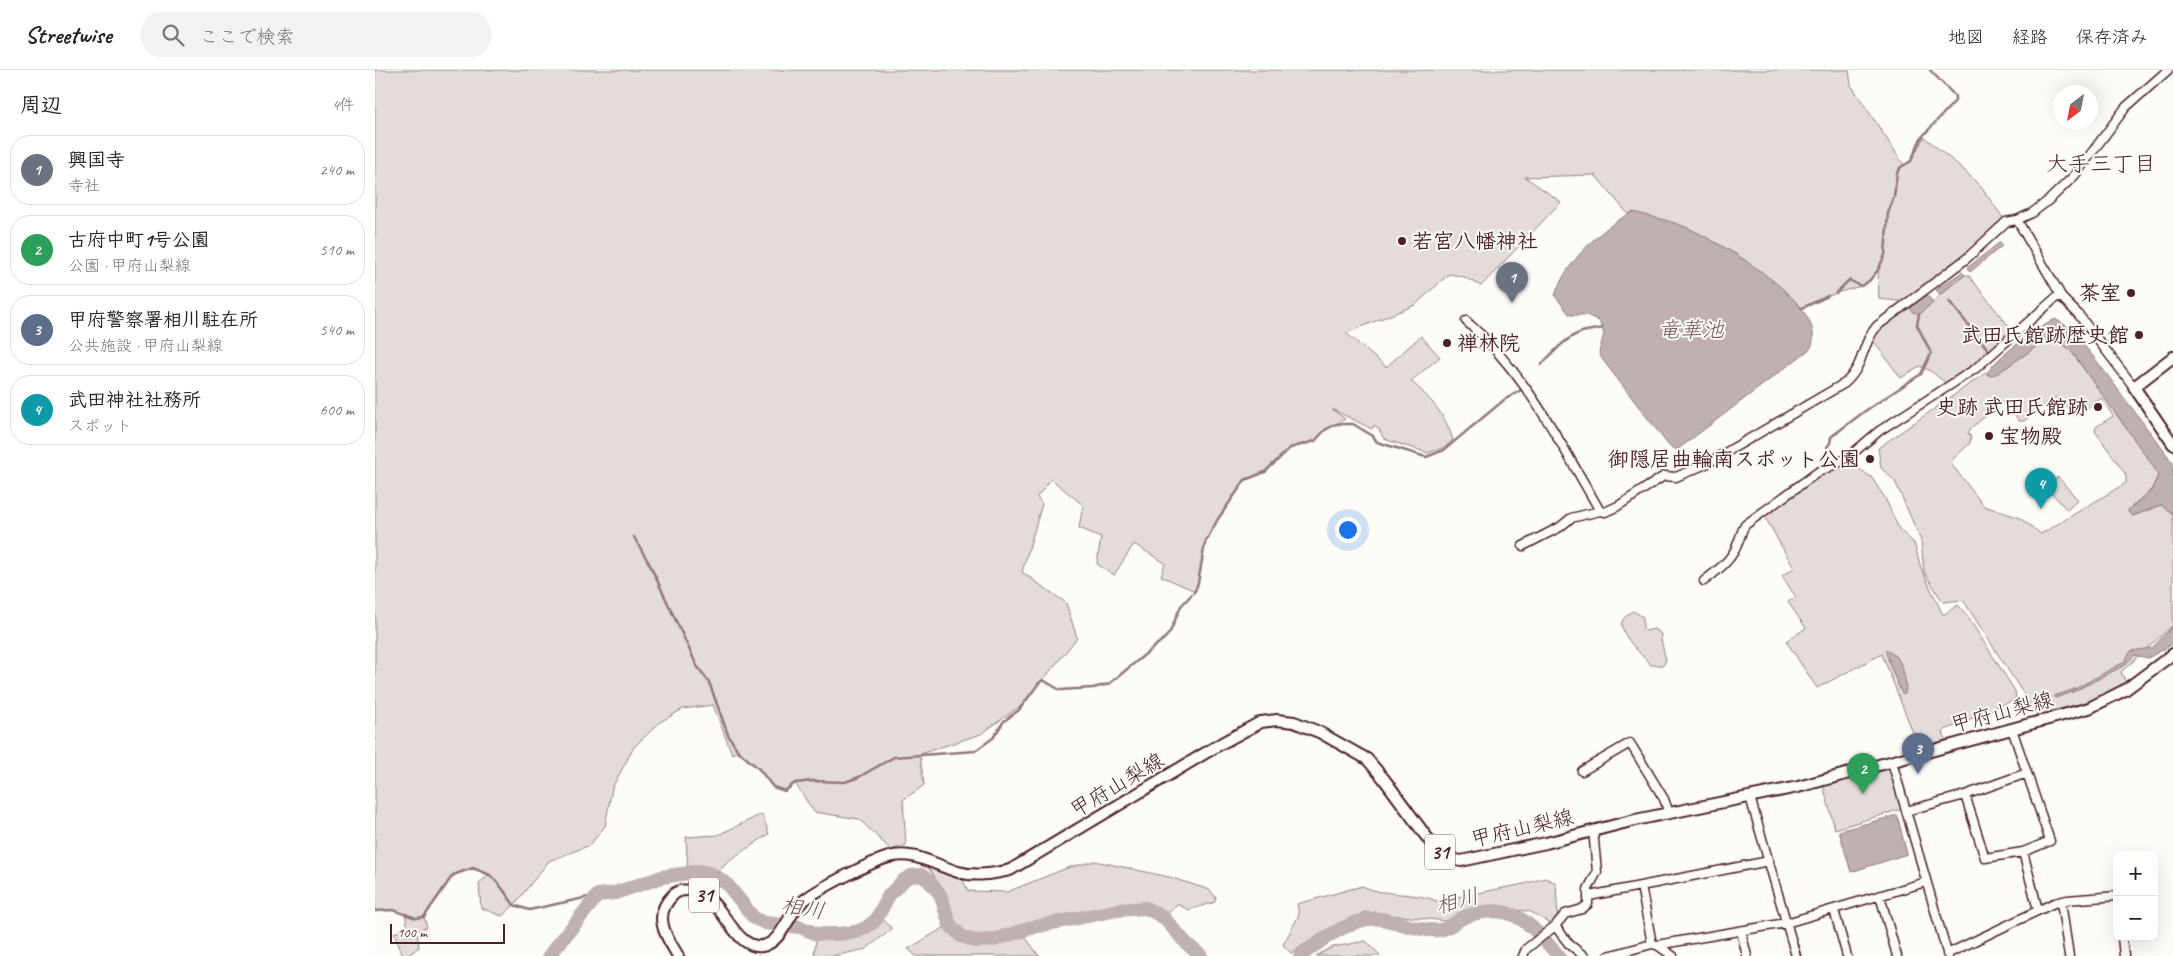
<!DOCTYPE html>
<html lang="ja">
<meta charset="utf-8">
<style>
:root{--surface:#fff;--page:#f2f2f2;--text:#222;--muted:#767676;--line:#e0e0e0;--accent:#4a1f2b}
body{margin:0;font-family:Caveat,"Klee One",sans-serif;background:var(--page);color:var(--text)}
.controls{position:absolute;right:15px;bottom:15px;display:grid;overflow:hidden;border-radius:10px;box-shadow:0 5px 20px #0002}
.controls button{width:45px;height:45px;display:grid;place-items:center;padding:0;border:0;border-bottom:1px solid var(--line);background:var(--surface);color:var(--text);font:25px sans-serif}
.compass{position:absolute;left:1678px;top:15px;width:45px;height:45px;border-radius:50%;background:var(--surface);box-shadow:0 5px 20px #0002;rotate:212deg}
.scale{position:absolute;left:15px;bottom:12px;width:115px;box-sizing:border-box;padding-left:5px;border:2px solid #4a1f2b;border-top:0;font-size:14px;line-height:18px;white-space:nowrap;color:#4a1f2b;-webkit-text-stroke:4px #fdfcf7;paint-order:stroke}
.you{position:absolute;left:972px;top:459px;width:18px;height:18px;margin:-12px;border:4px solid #fff;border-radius:50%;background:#1a73e8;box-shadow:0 0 0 8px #1a73e833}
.badge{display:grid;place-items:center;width:32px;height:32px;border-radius:50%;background:var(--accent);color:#fff;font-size:16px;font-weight:700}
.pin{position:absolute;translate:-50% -41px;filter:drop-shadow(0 1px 2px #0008)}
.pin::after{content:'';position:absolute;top:26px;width:18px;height:15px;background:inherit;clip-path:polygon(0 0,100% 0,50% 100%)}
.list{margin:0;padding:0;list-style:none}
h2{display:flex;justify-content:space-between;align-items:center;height:65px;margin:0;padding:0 20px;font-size:21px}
h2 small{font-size:16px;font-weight:400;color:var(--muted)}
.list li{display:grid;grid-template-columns:32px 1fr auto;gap:15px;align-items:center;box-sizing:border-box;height:70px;margin:0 10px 10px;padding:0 10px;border:1px solid var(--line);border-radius:20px}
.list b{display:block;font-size:19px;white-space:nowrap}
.list p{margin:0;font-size:16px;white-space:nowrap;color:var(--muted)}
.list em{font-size:16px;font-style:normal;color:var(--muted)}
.icon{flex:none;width:28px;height:28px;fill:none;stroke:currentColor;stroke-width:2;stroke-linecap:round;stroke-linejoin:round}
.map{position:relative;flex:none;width:1798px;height:886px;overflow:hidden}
header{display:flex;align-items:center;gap:30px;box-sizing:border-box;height:70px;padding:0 25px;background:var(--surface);border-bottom:1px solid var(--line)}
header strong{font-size:24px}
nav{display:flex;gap:28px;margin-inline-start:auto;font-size:18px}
.search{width:350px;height:45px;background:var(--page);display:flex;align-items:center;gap:12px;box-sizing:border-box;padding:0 18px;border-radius:20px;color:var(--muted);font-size:19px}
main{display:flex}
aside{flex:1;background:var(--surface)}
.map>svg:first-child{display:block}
</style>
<header>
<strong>Streetwise</strong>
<div class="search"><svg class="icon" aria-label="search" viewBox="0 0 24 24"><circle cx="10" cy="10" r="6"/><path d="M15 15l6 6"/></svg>ここで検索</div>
<nav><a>地図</a><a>経路</a><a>保存済み</a></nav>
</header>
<main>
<aside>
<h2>周辺<small>4件</small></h2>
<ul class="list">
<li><span class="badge" style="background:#6b7280">1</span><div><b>興国寺</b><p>寺社</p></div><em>240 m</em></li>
<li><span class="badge" style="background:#2e9e5b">2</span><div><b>古府中町1号公園</b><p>公園 · 甲府山梨線</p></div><em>510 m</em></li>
<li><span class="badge" style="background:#5c6f8a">3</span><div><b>甲府警察署相川駐在所</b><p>公共施設 · 甲府山梨線</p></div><em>540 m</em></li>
<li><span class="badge" style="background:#0f9aa8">4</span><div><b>武田神社社務所</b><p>スポット</p></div><em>600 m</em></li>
</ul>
</aside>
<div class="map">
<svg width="1798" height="886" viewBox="0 0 1798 886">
<rect width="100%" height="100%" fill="#fdfcf7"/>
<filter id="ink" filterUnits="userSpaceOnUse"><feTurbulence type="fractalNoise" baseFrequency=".02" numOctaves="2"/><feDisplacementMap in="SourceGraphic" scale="10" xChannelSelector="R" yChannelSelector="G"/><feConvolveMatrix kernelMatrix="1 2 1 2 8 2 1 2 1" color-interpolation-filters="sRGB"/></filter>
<g filter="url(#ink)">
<path fill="#e3dcda" stroke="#967e82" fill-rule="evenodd" d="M0,0H1474L1476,15L1529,95L1536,91L1549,67L1588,99L1606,117L1631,152L1534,233L1537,235L1536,237L1556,235C1566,223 1578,214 1590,205L1594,206L1640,264L1573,315L1557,302L1545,296L1526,308L1494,265L1532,232L1504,229L1503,200L1494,211L1486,216L1461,223L1427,238L1385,201L1359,183L1315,159L1258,142L1253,144L1220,105L1150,107L1186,132L1106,216L1089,207L1074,204L1040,235L971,263L1011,297L1046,266L1065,287L1036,311C1055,328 1071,345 1078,370L1070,377L1053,383L1009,369L1004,359L999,355L997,359L957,339L970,349L950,360L940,371L915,378L890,402L869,410L843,449L830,473L823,513L820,521L786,506L790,493L759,474L739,505L722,494L726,467L704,458L708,435L676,409L662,427L667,434L647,502L691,533L702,568L668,610L664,613L651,632L606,664L545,684L549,715L528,730L531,775L516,780L484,749L439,742L420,713L410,721L398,717L384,699L363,681L357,684L338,635L308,639L285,652L259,677L237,718L230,756L215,775L174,791L139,835L127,846L106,838L104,813L114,805C78,785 67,824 49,847L52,857L42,861L44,877L32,886H28L19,863L33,858L30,844L18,840L0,841Z
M1678,269L1685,271L1696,281L1779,396L1783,406L1776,420L1753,440L1754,443L1758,446L1786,435L1798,444V555L1746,602L1751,612L1716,632L1664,648L1588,530L1568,532L1549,502L1546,471L1520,411L1506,398L1503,378L1612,302V304C1637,302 1653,274 1678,269ZM1678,328H1684L1697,344L1703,346L1726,328L1738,346L1721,357L1720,361L1751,405V413L1666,464L1645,448L1609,436L1577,395L1578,389L1595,373L1596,367L1593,363L1596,358L1628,332L1632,334L1644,351H1649Z
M1471,389L1497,408L1510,428L1524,459L1539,473L1546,498L1568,545L1583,535L1591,544L1640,621L1641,629L1568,661L1572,676L1546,683L1507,584L1442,618L1411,571L1431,558L1413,532L1421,527L1407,506L1419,498L1387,442L1443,402Z
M1683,407L1703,430L1692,440L1672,418V416Z
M1258,541L1268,547V558L1271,561L1279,559L1286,564V570L1291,590L1288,595H1276C1268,586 1244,564 1247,552C1248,547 1254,544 1258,541Z
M1517,692L1530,738L1460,759L1447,711Z
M387,744L394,764L353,791L339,805L326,801L313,802L311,767L343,765Z
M544,787L584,802L593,821L632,822L692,798L720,791L794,807L835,820L841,828L840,832L814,840L802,834L789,848L771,838H758L646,861L664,886H541L533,879L575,854L573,831L558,804Z
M1170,808L1181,813L1183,852L1180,856L1154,841L1117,839L1091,843L1080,849L1071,851L990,842L947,863L916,883L908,875L924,845L922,834L987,816C1010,827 1038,821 1062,831L1149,814Z
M507,848L517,859L491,879L458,886L439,885L442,864L481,862Z
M991,871L1006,886H941L958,877Z"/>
<path fill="#c0b1b1" stroke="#91777b" d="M1258,142C1277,147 1299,151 1317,160C1347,174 1459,238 1435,279L1302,380L1294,376L1227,289L1224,282L1229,264L1224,251L1212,245H1195L1180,226C1188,195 1229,155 1258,142Z
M1625,172L1627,176L1595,202L1592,198Z
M1587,202L1590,205L1565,224L1561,220Z
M1552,225L1558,232L1545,244L1538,242L1536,240L1537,235Z
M1680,249L1693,257L1718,286L1798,393V444L1786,435L1758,446L1754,443L1753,440L1776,421L1783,406L1778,396L1696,281C1687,273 1683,268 1670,271L1623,303L1615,306L1612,304C1619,288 1663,259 1680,249Z
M1798,556V574L1773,588L1759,585L1750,595L1698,622L1680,628L1679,626L1700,619L1749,592L1756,581L1777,578Z
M1510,579C1514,582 1520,585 1523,589C1528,596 1533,616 1530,624H1527L1516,598Z
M1522,745L1532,784L1476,802L1464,761Z"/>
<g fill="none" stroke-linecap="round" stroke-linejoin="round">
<path stroke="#91777b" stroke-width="2.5" d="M1461,223L1474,210L1486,216L1494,211L1503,200L1510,185L1513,143L1519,127L1522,103L1526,97L1536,91L1546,68L1580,31V26L1555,0
M1574,231L1615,282
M1427,238L1453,226
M1166,295C1178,283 1191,267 1207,262C1213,260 1220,260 1227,258
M1452,377L1455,373L1456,367L1490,341L1546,304L1556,283L1542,255L1544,244
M259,467L275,495L322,596L334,612L353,665L363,681L384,699L398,717L410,721L420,713L437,711L470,712L484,707L519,687L600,681L618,668L629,651L644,640L664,613L668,610L685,620L718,618L734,614L790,568L795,562L806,536L820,521L823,513L830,473L843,449L870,410L890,402L915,378L940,371L950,360L961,354H978L998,366L1002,372L1051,387L1069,380L1129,330L1146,320
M0,841L18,840L41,848L49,847L78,805L98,798L115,805L127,818L139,835L154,840L223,825"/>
<path stroke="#c0b1b1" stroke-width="14" d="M174,886L223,825L240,823L287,807L326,801L339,805L352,814L379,848L390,853L425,857L442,864H463L481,862L492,857L501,850L514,825L529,810L536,806L546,805L553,810L565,824L575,855L586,866L600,871L618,870L659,857L743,840L771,838L789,848L811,873L826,886
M925,886C944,872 981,844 1006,849C1025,852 1045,862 1065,860C1076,858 1082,849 1092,846C1139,830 1155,855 1184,886"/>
<g stroke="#4a1f2b" stroke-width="11">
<path id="minor" d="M1642,150L1688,229L1703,244L1759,317
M1091,251C1151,303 1186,374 1225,441
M1148,476L1185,457L1196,448L1225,441L1230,442L1243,436L1289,406L1301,407L1331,394L1470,313C1490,295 1486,274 1502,256L1591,189L1631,152L1642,150L1657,143L1674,130L1700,105L1751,37L1793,0
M1329,511C1343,500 1357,490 1363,473C1366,466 1366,461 1370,455L1443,402L1471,389L1504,361L1600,299L1685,224
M1517,692L1573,886
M1207,701L1255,673L1289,729L1294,743
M1590,725L1610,788L1648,782L1675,771L1637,659
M1375,727L1421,886
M1531,741L1590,725L1652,703
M1648,782L1663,840
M1266,816L1277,874
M1214,826L1394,791
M1505,826L1522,886
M1686,832L1694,886
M1459,840L1472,886
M1366,861L1372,886
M1747,867L1749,886
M1282,875L1298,886
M1572,884L1679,833L1692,830L1742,826
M1148,886L1151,879L1180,856
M1209,886L1194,874L1180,856L1190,844L1207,839L1213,834V819L1222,802L1218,760
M1233,886L1277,874L1282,875L1411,853L1551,812"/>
</g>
<g stroke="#4a1f2b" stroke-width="14">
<path id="major" d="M1798,287L1759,317L1798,374
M303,886C297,875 287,862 287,848C287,839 292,831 298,825C302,821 307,820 312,820C347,819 356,880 387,876C406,873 412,847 424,835C435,822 496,792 514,787C538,780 560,795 583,802C600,807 618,804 635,800L847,673L886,652L902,650L919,652L944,662L992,689L1009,709L1056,773L1066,784L1076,789L1086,791L1171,773L1260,750L1423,717L1714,638L1750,620L1798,584"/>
</g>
<use href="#minor" stroke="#fdfcf7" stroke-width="8"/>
<use href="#major" stroke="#fdfcf7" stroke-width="10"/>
</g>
</g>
<g fill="#4a1f2b" stroke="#fdfcf7" stroke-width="2">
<circle cx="1027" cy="171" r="5"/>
<circle cx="1756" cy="223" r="5"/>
<circle cx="1764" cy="265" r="5"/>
<circle cx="1072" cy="273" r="5"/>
<circle cx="1723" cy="337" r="5"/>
<circle cx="1614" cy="366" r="5"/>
<circle cx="1495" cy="389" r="5"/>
</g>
<g text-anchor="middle" stroke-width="4" stroke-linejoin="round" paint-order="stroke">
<g fill="#fdfcf7" stroke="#806168" stroke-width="1">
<rect x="1050" y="764.5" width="30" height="35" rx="4"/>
<rect x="314" y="807.5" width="30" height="35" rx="4"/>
</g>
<g font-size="20" font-weight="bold" fill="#4a1f2b">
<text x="1065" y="789">31</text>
<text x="329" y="832">31</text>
</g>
<g font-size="21" font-weight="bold" fill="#4a1f2b" stroke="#fdfcf7" text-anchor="end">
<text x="1037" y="178" text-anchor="start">若宮八幡神社</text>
<text x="1746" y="230">茶室</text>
<text x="1754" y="272">武田氏館跡歴史館</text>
<text x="1082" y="280" text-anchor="start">禅林院</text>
<text x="1713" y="344">史跡 武田氏館跡</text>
<text x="1624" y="373" text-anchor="start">宝物殿</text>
<text x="1485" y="396">御隠居曲輪南スポット公園</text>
</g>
<g font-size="21" fill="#4a1f2b" stroke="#fdfcf7">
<text transform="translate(1627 642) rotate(-15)" y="7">甲府山梨線</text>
<text transform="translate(742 715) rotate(-31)" y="7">甲府山梨線</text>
<text transform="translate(1147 758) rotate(-13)" y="7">甲府山梨線</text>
</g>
<g font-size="22" fill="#4a1f2b" stroke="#fdfcf7">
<text x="1726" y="101">大手三丁目</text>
</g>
<g font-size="22" font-style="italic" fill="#73525a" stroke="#fdfcf7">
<text x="1316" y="267">竜華池</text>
<text transform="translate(1082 830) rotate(-15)" y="8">相川</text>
<text transform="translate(428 837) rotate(9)" y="8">相川</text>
</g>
</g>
</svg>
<div class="controls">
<button>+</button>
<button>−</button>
</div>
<svg class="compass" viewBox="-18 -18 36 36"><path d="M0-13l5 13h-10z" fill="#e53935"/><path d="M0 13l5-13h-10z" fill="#767676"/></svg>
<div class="scale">100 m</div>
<div class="you"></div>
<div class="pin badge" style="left:1137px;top:233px;background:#6b7280">1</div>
<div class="pin badge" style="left:1488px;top:724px;background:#2e9e5b">2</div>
<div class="pin badge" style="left:1543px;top:704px;background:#5c6f8a">3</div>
<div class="pin badge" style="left:1666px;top:439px;background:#0f9aa8">4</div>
</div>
</main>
